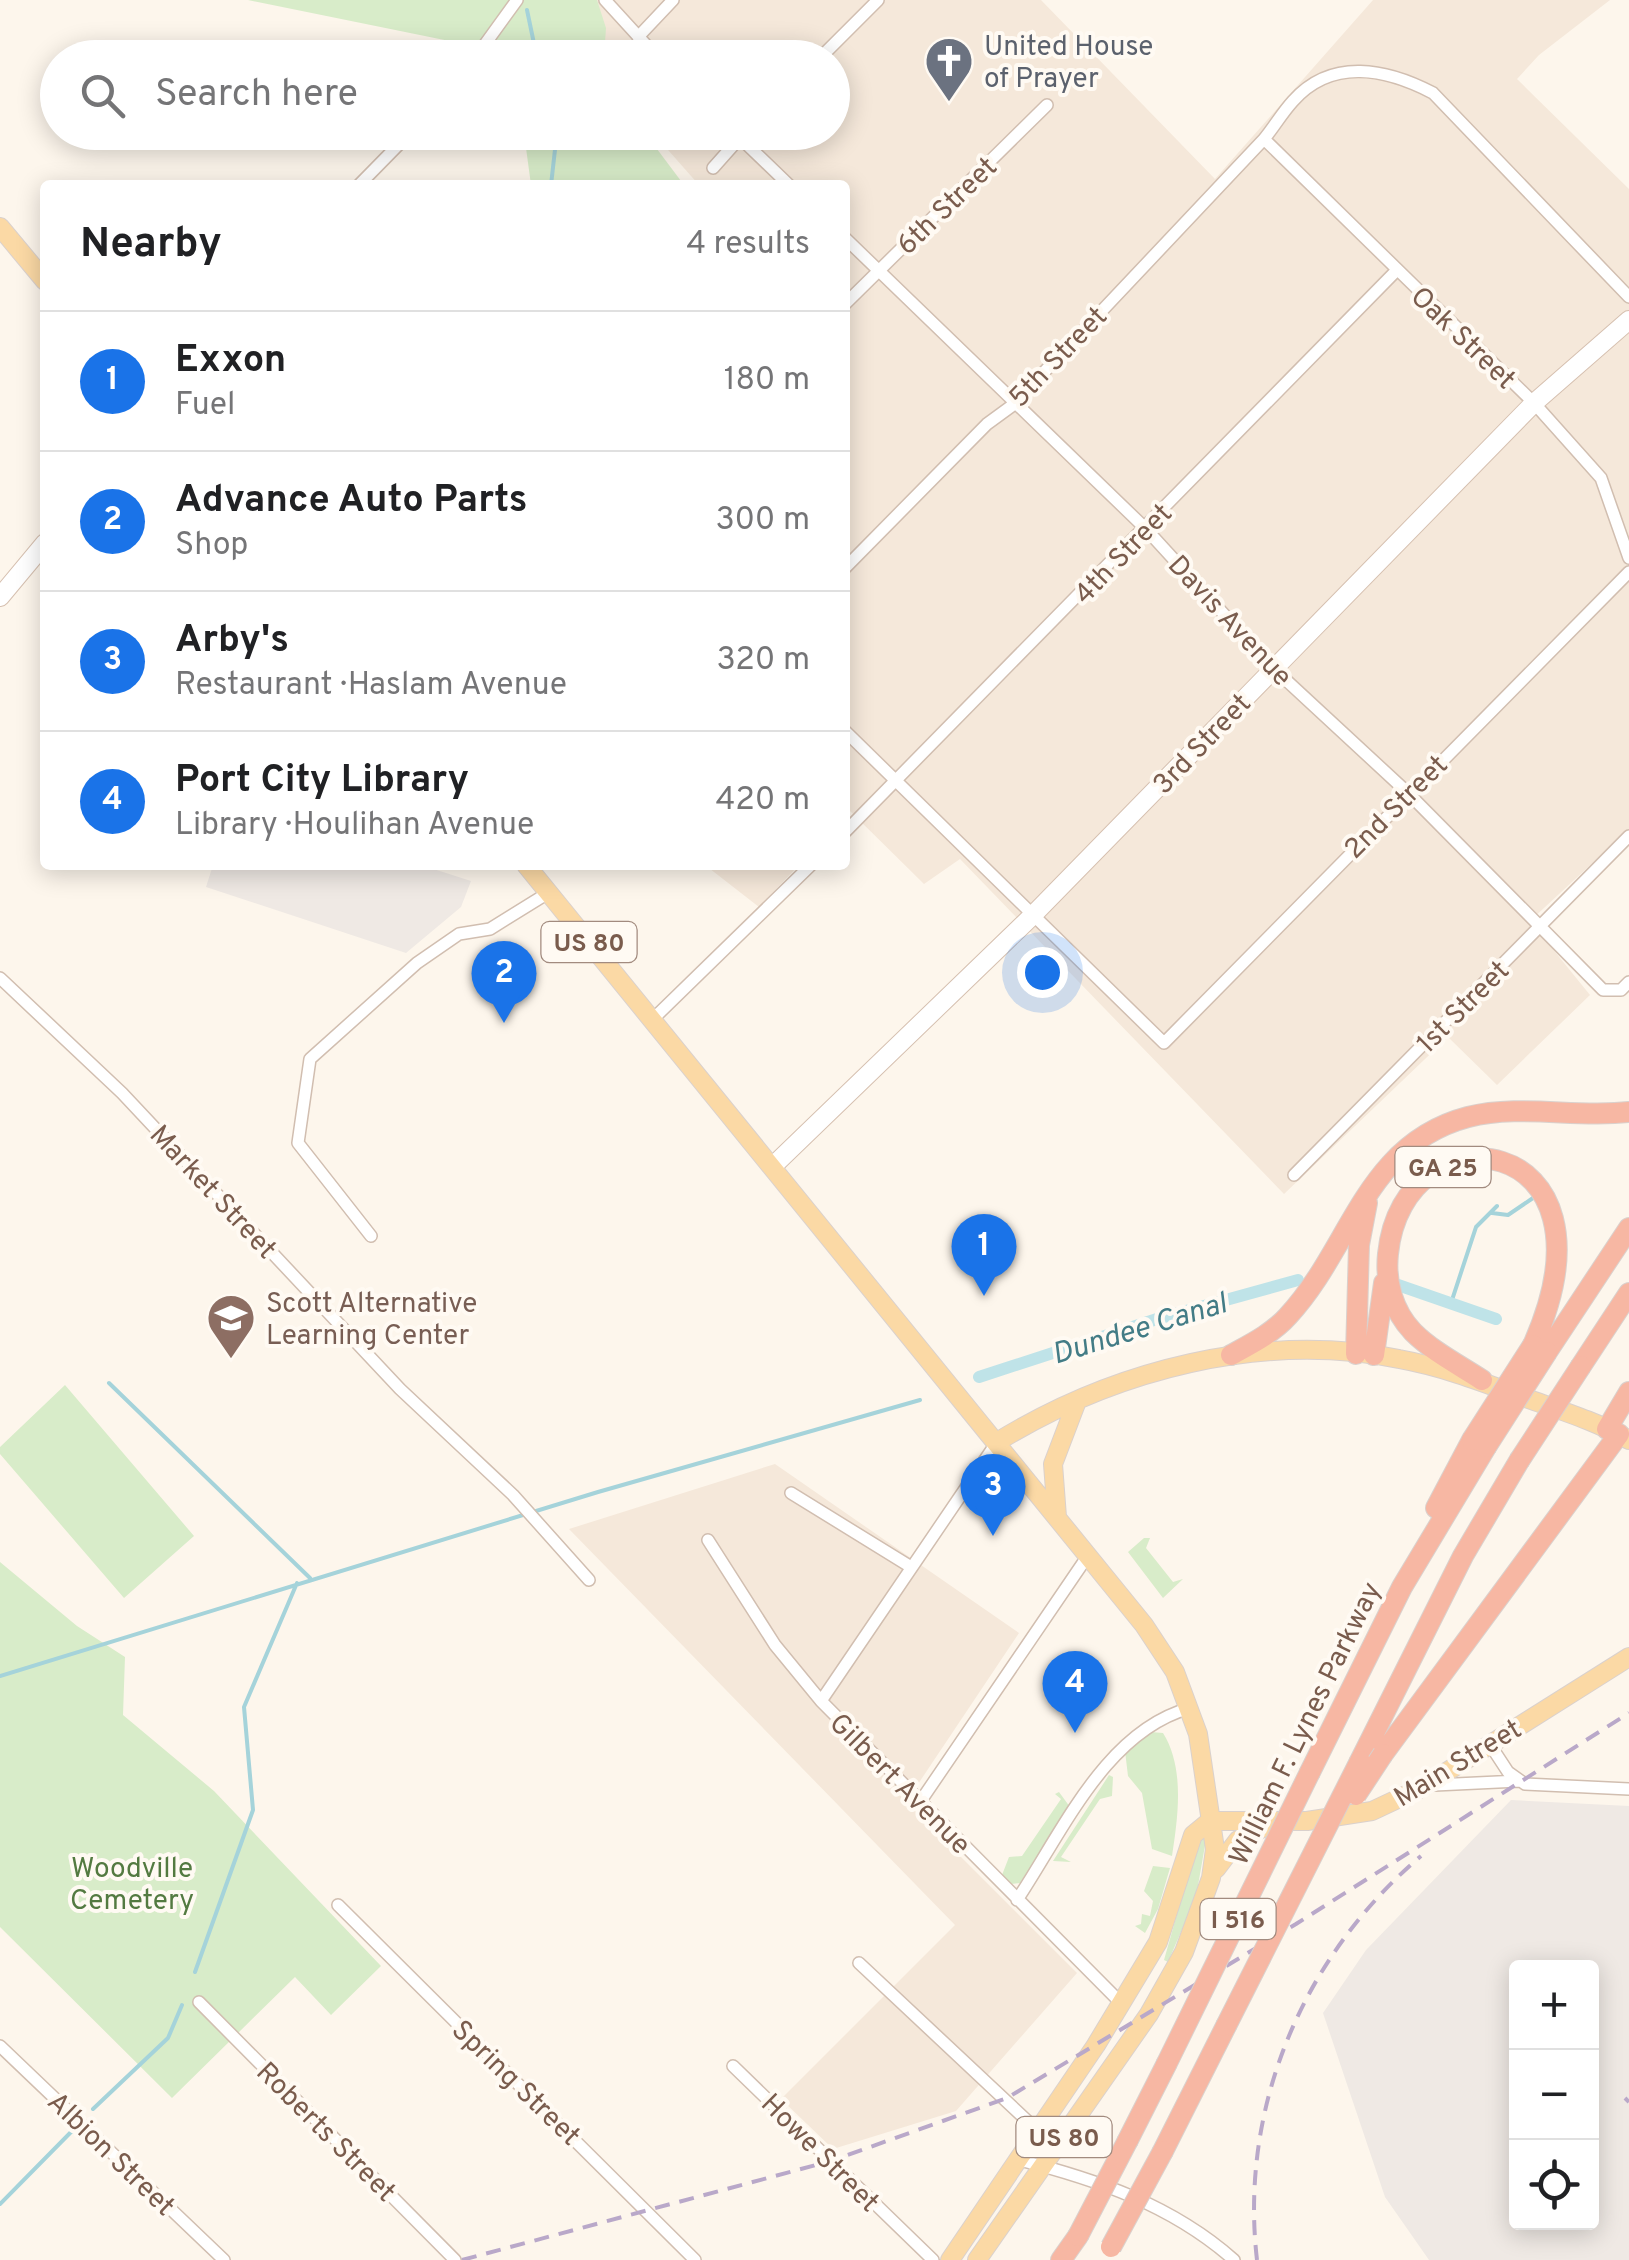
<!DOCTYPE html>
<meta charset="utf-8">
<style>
:root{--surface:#fff;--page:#f2f2f2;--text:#202124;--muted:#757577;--line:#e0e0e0;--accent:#1a73e8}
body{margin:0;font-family:Overpass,sans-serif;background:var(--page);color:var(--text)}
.controls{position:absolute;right:30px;bottom:30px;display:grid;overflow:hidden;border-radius:10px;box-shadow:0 5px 25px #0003}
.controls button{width:90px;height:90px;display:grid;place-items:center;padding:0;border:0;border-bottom:2px solid var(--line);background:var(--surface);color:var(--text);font:50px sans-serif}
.you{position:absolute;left:1042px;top:972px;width:35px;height:35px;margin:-25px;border:8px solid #fff;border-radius:50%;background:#1a73e8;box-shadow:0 0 0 15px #1a73e833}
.badge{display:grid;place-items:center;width:65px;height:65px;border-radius:50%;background:var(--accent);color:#fff;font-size:32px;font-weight:700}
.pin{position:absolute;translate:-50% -82px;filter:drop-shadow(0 2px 5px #0008)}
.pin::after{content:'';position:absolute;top:52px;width:35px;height:30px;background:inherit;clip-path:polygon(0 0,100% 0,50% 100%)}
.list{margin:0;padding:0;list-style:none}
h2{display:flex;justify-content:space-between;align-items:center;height:130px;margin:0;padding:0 40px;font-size:42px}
h2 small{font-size:32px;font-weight:400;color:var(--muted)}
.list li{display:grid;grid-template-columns:65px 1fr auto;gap:30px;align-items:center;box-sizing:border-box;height:140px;padding:0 40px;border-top:2px solid var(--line)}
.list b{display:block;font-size:38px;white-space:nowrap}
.list p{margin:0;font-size:32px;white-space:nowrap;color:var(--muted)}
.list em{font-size:32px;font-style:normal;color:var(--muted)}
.icon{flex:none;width:55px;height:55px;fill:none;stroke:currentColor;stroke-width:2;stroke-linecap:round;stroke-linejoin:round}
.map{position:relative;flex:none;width:1629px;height:2260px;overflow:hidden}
.search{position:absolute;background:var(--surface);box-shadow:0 5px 25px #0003;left:40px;top:40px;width:810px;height:110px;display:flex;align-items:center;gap:25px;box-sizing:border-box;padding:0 35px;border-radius:55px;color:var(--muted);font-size:38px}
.panel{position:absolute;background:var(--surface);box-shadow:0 5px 25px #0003;left:40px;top:180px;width:810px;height:690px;border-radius:10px}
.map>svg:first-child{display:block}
</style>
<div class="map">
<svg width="1629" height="2260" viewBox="0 0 1629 2260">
<rect width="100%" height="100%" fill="#fdf6ec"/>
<path fill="#f5e8da" d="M537,0H1041L1215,179L1373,0H1610L1539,55L1517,79L1629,189V829L1530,921L1590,995L1497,1085L1448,1037L1284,1194L960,859L924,884L850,811L845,816V185H699L653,133L832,132V58L588,57Z
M705,865H799L759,907Z
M775,1464L1019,1633L906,1802L1077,1973L956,2111L833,2149L781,2099L955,1925L569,1529Z"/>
<path fill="#efe9e4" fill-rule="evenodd" d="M213,865H421L471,881L461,907L406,953L206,887Z
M1511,1800L1629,1806V2260H1429L1385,2197L1323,2013L1366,1950ZM1516,1968H1592V2222H1516Z"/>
<path fill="#d8ecc9" d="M248,0H597L606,28L604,57H492L469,45Z
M524,133H645L684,185H531Z
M65,1385L194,1536L124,1598L0,1454V1447Z
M1144,1538H1150L1146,1548L1173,1582L1183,1579L1163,1598L1128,1552Z
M0,1562L77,1626L125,1657L123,1715L214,1791L381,1966L331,2015L295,1977L172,2098L0,1927Z
M1151,1732L1163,1733C1185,1768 1178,1817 1172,1856L1152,1849L1142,1793L1128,1776L1125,1751Z
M1109,1775L1113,1777L1112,1796L1100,1799L1061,1857L1071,1862L1053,1861Z
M1059,1792L1070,1807L1020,1883L1011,1884L1002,1875L1009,1857L1022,1856L1061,1799L1055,1794Z
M1207,1834L1196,1897L1168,1962L1164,1960L1198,1840Z
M1153,1866L1170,1868L1158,1909L1145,1933L1135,1926L1141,1924L1142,1914L1150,1916L1153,1901L1144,1891Z"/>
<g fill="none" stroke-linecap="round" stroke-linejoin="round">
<path stroke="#a5d3da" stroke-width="4" d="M527,10L537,58
M551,185L557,132
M1492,1213L1508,1215L1533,1198
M1451,1303L1476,1227L1497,1206
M109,1383L310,1578
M0,1676L598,1492L920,1400
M195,1972L253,1810L244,1707L297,1583
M93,2109L168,2038L182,2005
M0,2204L73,2130"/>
<path stroke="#bfe3e8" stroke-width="12" d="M1398,1285L1496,1319
M979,1377L1157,1319L1298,1280"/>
<g stroke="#d1beb0" stroke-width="14">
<path id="street" d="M605,0L658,58
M638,37L673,0
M475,58L517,0
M820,58L878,0
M734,132L789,185
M1264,139L1534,403L1601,478L1629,558
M713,168L745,132
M359,185L411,132
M845,238L1146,529L1274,669L1408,793L1603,990H1621L1629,982
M845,304L1047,105
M845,568L987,424L1013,405L1264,139C1274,127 1282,113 1293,101C1332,57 1387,69 1433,93L1629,297
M845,731L1164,1043L1629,572
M845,832L1396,271
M0,978L122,1093L400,1389L513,1495L589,1580
M653,1019L811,865
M1294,1175L1629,836
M371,1236L298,1143L310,1059L417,963L459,934L490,929L548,893
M791,1493L911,1567
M708,1540L775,1645L821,1701L1121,2003
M821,1701L997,1442
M1489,1743L1508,1772L1525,1784L1629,1789
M1435,1785L1519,1781
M920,1802L1087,1557
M1017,1900C1063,1831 1106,1731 1190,1708
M338,1905L695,2260
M859,1963L1036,2129
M199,2002L455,2260
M0,2046L224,2260
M733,2066L933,2260
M1016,2159C1096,2179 1172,2205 1234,2260"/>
</g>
<g stroke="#d6c0b0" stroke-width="20">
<path id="secondary" d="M0,597L45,543
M773,1166L1032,916L1534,403L1629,320"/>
</g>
<g stroke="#dad1cd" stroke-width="20">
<path id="primary" d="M0,227L45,281
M526,865L1144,1625L1175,1672L1198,1734L1215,1849L1211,1878L1184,1952L1149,2014L977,2260
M997,1442C1114,1370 1263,1331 1399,1359C1443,1367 1482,1382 1523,1397C1559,1410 1596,1421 1629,1440
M1057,1517L1053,1464L1077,1401
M1216,1869L1238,1840L1267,1826
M950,2260L1096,2045L1158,1942L1193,1835L1210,1821H1307L1372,1811L1421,1788L1629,1657"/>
</g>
<g stroke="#dad1cd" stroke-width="22">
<path id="highway" d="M1547,1352L1629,1228
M1356,1354L1359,1245L1367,1203
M1231,1355C1251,1344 1273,1333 1288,1316C1352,1247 1365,1144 1468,1117C1520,1104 1576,1118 1629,1112
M1374,1355L1384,1283
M1581,1366L1629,1293
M1482,1380C1459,1365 1432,1351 1413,1332C1393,1311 1385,1282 1388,1254C1403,1103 1629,1129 1533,1345
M1607,1429L1629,1392
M1436,1508L1472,1440
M1383,1754L1619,1434
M1360,1761L1463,1556L1519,1461
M1310,1772L1402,1587L1486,1447
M1128,2140L1166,2065
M1163,2151L1226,2026
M1061,2260L1078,2236"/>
</g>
<use href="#street" stroke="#fff" stroke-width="11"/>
<use href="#secondary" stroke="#fff" stroke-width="18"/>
<use href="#primary" stroke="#fbd9a5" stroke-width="18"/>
<use href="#highway" stroke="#f7b7a3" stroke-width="20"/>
<path stroke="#b9a8c9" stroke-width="4" stroke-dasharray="15 10" stroke-linecap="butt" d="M1625,2098L1629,2102
M462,2260L831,2161L1007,2098L1296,1924L1629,1713
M1257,2260C1239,2106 1304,1955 1421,1856"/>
<g stroke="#dad1cd" stroke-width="22" stroke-linecap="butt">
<path id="highway-bridge" d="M1472,1440L1533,1345
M1486,1447L1547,1352
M1519,1461L1581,1366
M1356,1795L1383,1754
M1226,2026L1360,1761
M1166,2065L1310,1772
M1078,2236L1128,2140
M1111,2247L1163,2151"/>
</g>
<use href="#highway-bridge" stroke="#f7b7a3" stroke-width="20"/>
</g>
<defs>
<g id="church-pin" transform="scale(2.5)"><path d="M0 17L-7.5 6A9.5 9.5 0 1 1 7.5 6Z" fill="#6b7280" stroke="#fffaf3"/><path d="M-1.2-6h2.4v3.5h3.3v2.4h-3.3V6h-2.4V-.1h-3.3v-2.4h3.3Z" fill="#fff"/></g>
<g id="school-pin" transform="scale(2.5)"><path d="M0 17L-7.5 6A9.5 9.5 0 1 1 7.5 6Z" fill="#8d6e63" stroke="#fffaf3"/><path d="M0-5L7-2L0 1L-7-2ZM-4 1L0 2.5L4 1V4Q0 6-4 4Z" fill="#fff"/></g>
</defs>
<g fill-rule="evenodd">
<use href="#church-pin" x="949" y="61"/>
<use href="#school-pin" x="231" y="1318"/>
</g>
<g text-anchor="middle" stroke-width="8" stroke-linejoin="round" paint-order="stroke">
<g fill="#fffaf3" stroke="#a28b7f" stroke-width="2.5">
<rect x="541.5" y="922" width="95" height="40" rx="8"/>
<rect x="1395.5" y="1147" width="95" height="40" rx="8"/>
<rect x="1200.5" y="1899" width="75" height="40" rx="8"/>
<rect x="1016.5" y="2117" width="95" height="40" rx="8"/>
</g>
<g font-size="25" font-weight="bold" fill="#7a5c4d">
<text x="589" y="951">US 80</text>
<text x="1443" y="1176">GA 25</text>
<text x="1238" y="1928">I 516</text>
<text x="1064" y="2146">US 80</text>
</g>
<g font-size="28" fill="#5b616d" stroke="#fffaf3" text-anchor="start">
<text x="984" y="55">United House<tspan x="984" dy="32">of Prayer</tspan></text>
</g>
<g font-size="28" fill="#7a5c4d" stroke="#fffaf3">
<text transform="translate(946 205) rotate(-44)" y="10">6th Street</text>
<text transform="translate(1464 337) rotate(44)" y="10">Oak Street</text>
<text transform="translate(1057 356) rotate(-46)" y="10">5th Street</text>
<text transform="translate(1122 553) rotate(-46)" y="10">4th Street</text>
<text transform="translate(1231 620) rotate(47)" y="10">Davis Avenue</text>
<text transform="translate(1201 743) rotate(-46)" y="10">3rd Street</text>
<text transform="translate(1395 806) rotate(-45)" y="10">2nd Street</text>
<text transform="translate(1462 1006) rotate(-45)" y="10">1st Street</text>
<text transform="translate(214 1191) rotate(47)" y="10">Market Street</text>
<text transform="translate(1304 1723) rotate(-64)" y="10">William F. Lynes Parkway</text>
<text transform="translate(1457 1762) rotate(-31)" y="10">Main Street</text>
<text transform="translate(901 1783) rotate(45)" y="10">Gilbert Avenue</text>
<text transform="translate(517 2082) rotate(44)" y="10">Spring Street</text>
<text transform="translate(327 2131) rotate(45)" y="10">Roberts Street</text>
<text transform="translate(821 2152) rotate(45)" y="10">Howe Street</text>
<text transform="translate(112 2153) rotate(44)" y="10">Albion Street</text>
</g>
<g font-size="28" fill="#785e54" stroke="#fffaf3" text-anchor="start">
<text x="266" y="1312">Scott Alternative<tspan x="266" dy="32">Learning Center</tspan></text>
</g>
<g font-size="28" fill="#537a41" stroke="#fffaf3">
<text x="132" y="1877">Woodville<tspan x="132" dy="32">Cemetery</tspan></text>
</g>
<g font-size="30" font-style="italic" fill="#437c86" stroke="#fffaf3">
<text transform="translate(1139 1328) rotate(-17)" y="10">Dundee Canal</text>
</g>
</g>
</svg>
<div class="controls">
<button>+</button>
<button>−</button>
<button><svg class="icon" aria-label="locate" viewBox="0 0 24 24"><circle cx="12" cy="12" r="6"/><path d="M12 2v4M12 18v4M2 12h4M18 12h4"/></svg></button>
</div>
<div class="you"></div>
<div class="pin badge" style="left:984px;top:1296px">1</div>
<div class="pin badge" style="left:504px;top:1023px">2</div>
<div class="pin badge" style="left:993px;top:1536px">3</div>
<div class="pin badge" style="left:1075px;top:1733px">4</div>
<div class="search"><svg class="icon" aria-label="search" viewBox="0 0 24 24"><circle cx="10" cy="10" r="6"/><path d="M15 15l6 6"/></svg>Search here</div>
<section class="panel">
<h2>Nearby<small>4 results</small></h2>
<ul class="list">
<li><span class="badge">1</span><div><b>Exxon</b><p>Fuel</p></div><em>180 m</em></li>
<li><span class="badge">2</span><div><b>Advance Auto Parts</b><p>Shop</p></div><em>300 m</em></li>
<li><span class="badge">3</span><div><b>Arby's</b><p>Restaurant · Haslam Avenue</p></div><em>320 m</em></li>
<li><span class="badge">4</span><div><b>Port City Library</b><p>Library · Houlihan Avenue</p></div><em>420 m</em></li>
</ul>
</section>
</div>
